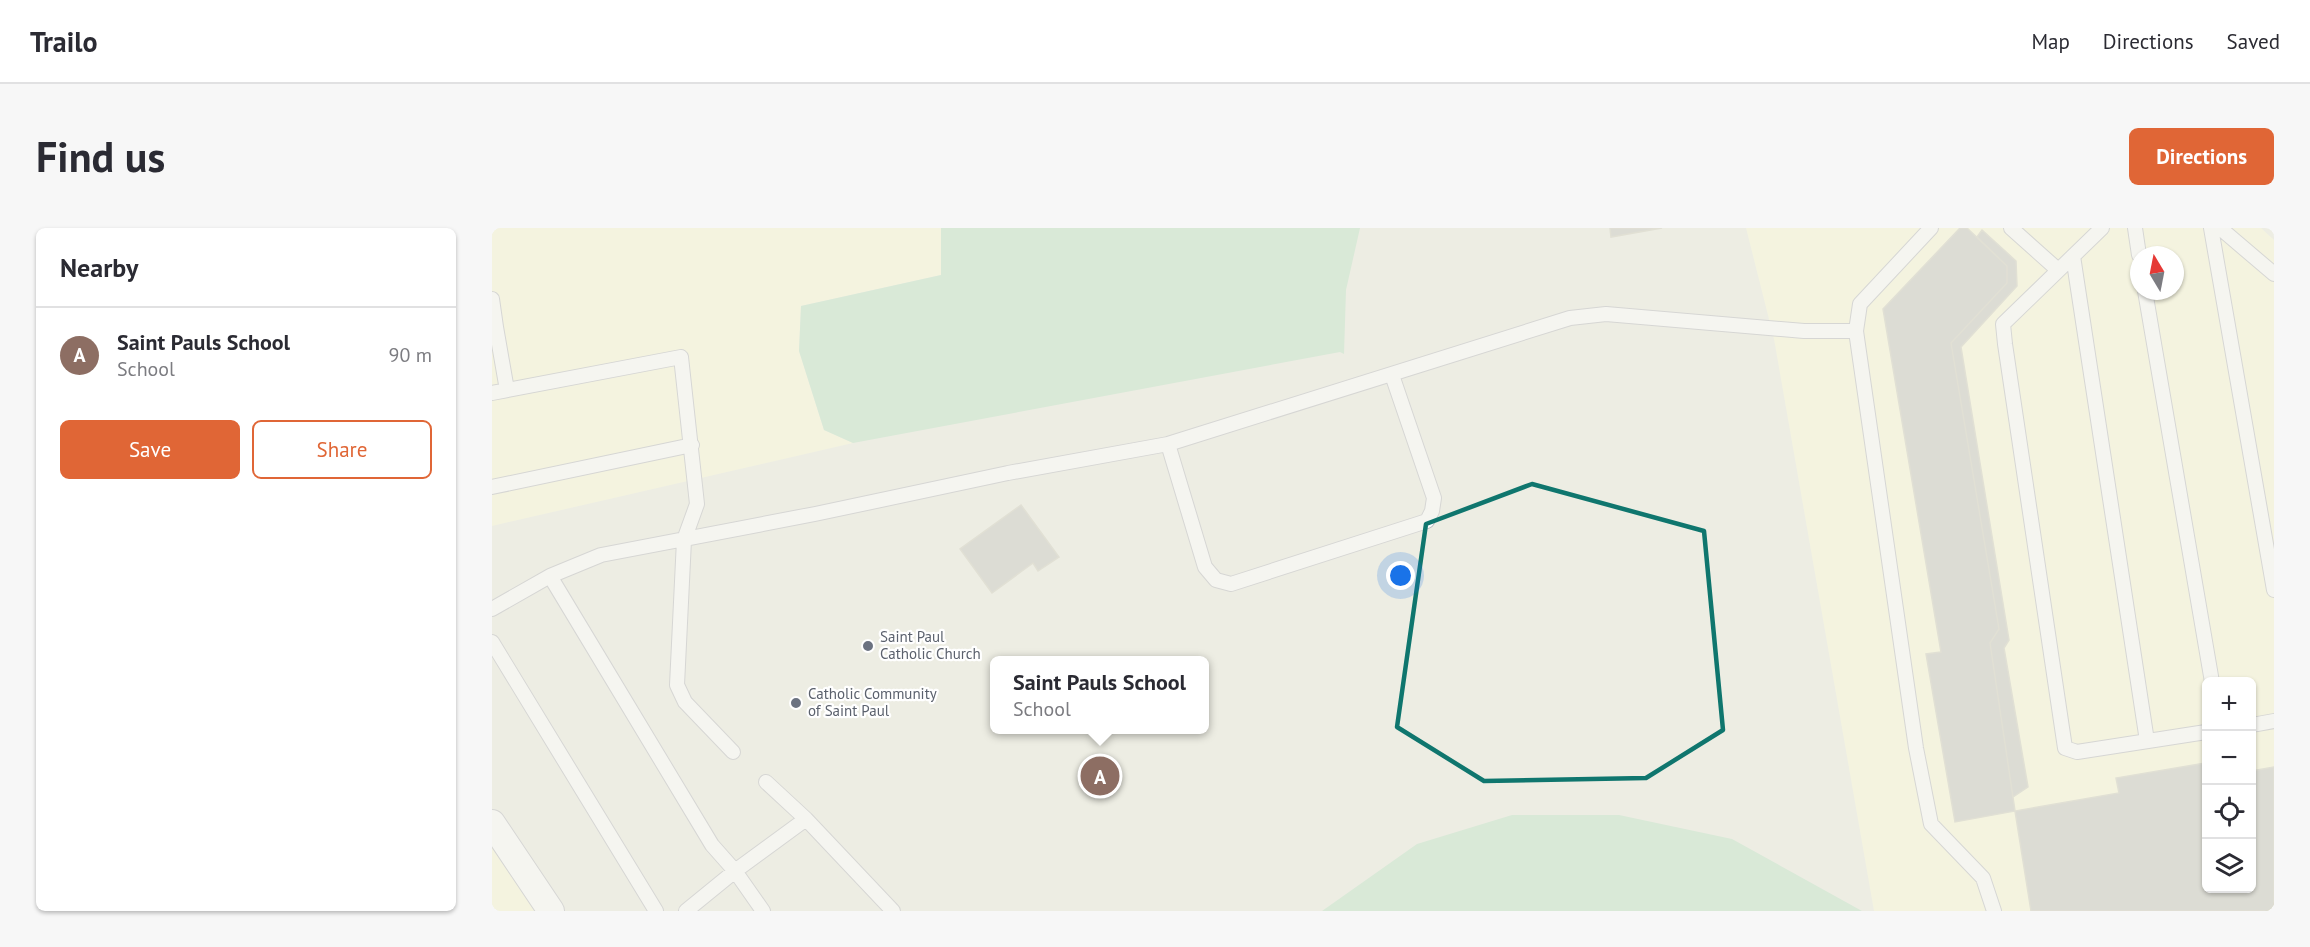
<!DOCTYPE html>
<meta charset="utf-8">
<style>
:root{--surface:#fff;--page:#f7f7f7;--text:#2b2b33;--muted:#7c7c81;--line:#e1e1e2;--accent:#e06636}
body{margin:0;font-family:"PT Sans",sans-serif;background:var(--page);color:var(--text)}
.controls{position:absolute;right:18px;bottom:18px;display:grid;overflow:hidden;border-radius:9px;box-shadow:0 2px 4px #0004}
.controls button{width:54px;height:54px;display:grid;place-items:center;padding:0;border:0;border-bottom:2px solid var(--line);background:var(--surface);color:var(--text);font:30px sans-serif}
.compass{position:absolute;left:1638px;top:18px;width:54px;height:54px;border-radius:50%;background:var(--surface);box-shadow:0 2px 4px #0004;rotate:350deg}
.you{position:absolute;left:909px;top:348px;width:21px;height:21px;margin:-15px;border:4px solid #fff;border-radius:50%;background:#1a73e8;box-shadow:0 0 0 9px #1a73e833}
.badge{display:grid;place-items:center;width:39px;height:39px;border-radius:50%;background:var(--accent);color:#fff;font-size:20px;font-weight:700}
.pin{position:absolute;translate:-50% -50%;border:3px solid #fff;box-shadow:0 2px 6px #0006}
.popup{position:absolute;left:498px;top:428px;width:219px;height:78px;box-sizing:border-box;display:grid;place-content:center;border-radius:9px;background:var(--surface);filter:drop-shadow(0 2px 4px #0005);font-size:20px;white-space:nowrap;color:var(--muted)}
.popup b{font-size:22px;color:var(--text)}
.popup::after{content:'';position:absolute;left:50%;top:100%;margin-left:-12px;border:12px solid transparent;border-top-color:var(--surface)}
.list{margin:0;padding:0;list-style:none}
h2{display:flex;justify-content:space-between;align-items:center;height:78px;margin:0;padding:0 24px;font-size:26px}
h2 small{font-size:20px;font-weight:400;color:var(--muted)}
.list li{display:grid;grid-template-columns:39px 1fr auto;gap:18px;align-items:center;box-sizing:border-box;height:96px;padding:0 24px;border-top:2px solid var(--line)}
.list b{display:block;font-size:22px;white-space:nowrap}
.list p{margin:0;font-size:20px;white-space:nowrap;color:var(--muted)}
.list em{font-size:20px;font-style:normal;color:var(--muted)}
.actions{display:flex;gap:12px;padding:18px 24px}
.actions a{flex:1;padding:14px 0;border:2px solid var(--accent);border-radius:9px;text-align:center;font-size:21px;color:var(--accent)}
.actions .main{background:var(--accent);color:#fff}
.icon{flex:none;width:33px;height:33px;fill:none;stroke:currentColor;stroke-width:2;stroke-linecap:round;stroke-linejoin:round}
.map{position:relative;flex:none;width:1782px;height:683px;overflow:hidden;border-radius:9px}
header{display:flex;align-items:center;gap:36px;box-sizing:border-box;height:84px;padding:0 30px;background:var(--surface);border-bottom:2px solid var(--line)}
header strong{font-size:28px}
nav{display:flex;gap:33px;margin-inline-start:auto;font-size:21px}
.intro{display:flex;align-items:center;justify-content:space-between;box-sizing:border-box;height:144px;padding:0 36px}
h1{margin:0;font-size:42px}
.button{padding:15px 27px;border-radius:9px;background:var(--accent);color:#fff;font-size:21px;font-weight:700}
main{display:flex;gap:36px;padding:0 36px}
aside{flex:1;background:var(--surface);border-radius:9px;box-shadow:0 2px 4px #0004}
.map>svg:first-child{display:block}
</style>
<header>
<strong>Trailo</strong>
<nav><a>Map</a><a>Directions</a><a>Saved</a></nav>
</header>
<div class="intro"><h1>Find us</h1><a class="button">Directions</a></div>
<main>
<aside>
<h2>Nearby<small></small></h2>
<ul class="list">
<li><span class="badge" style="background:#8d6e63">A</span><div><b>Saint Pauls School</b><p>School</p></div><em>90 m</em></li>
</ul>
<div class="actions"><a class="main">Save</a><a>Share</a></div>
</aside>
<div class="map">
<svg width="1782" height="683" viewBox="0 0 1782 683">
<rect width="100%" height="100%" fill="#edede3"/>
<path fill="#fcfbda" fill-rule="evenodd" d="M0,0H449V47L309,78L307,123L332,202L361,215L0,298Z
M1254,0H1769L1782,12V683H1382L1282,111ZM1647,27H1683V63H1647ZM1714,454H1760V660H1714Z
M0,598L54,683H0Z"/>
<path fill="#c1e4c8" d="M449,0H868L854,62L852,126L848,124L361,215L332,202L307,123L309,78L449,47Z
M1020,587H1127L1240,611L1370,683H830L925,616Z"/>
<path fill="#c8c7c0" stroke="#d2d0c2" stroke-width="1.5" d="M1118,0H1170L1119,9Z
M1468,0H1475L1515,38V55L1459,115L1507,401L1498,415L1523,583L1463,594L1434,426L1449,424L1391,81Z
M1490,2L1524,33L1525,58L1469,119L1517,412L1512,420L1536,559L1521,569L1498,415L1507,401L1459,115L1515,55V38L1485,9Z
M529,277L567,329L546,343L541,335L500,365L468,321Z
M1714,535V660H1760V543L1782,539V683H1539L1523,583L1627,565L1624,550Z"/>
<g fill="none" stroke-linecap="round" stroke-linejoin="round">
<g stroke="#bbbbc1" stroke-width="16">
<path id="service" d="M1439,0L1368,76L1364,103L1424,520L1439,596L1491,650L1502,683
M1519,0L1566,42
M1610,0L1511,96L1513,116L1573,520L1585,524L1714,504
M1643,0L1647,27
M1719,0L1782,362
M1728,0L1782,46
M1581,28L1655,513
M1653,63L1720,454
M0,71L4,99H0
M4,99L15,162
M0,165L189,129L205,276L192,312L185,457L193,474L241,524
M676,216L713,339L724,352L739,356L935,293L940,283L942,270L900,147
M0,259L200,217
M58,348L109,327L323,286L516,245L676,216L1078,90L1114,86L1312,103H1364
M0,381L58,348L220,617L243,643L271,683
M0,414L164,683
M1760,497L1782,493
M274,554L314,591
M194,683L243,643L314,591L401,683"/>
</g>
<g stroke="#bbbbc1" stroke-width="28">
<path id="minor" d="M0,595L59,683"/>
</g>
<use href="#service" stroke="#fff" stroke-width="14"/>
<use href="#minor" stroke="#fff" stroke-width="26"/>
</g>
<path d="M0 0H1782V683H0ZM1040,256L1212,303L1231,502L1154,550L992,553L905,499L934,296Z" fill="#edede3" fill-opacity=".55" fill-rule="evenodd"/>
<path fill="none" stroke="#0f766e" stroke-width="4.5" stroke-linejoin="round" d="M1040,256L1212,303L1231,502L1154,550L992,553L905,499L934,296Z"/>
<g fill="#6b7280" stroke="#fff" stroke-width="2">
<circle cx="376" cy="418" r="6"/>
<circle cx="304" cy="475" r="6"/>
</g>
<g text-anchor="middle" stroke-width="4.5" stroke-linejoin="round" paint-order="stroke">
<g font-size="15" fill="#5b616d" stroke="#fff" text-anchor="start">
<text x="388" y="414">Saint Paul<tspan x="388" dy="17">Catholic Church</tspan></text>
<text x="316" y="471">Catholic Community<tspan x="316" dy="17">of Saint Paul</tspan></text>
</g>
</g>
</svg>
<div class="controls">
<button>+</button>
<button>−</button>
<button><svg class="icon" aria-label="locate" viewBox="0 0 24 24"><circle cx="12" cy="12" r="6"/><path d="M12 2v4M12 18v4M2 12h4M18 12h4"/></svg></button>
<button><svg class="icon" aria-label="layers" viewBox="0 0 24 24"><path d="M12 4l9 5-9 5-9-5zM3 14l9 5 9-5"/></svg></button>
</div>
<svg class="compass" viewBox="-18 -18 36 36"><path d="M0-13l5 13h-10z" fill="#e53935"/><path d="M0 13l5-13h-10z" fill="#7c7c81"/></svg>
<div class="you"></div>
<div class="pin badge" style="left:608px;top:548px;background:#8d6e63">A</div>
<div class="popup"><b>Saint Pauls School</b>School</div>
</div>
</main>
